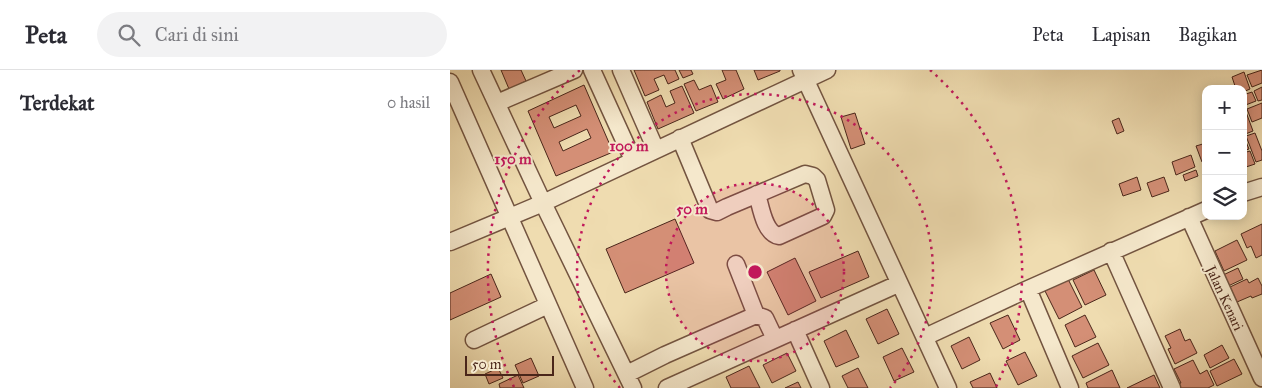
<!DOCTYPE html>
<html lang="id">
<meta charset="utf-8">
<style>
:root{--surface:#fff;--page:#f2f2f3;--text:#2b2b33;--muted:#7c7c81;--line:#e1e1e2}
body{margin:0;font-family:"IM FELL Great Primer",serif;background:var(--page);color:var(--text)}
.controls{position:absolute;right:15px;top:15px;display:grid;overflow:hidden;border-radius:10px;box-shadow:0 2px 12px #0003}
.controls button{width:45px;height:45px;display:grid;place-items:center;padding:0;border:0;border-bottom:1px solid var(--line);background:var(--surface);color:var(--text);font:25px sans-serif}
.scale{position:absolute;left:15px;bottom:12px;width:89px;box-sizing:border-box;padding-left:5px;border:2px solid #4a261a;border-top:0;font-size:14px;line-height:18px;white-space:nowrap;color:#4a261a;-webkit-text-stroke:4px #f5e8cc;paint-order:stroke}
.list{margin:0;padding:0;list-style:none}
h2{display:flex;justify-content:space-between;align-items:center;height:65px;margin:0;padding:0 20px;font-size:21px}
h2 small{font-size:16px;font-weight:400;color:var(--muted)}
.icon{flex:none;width:28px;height:28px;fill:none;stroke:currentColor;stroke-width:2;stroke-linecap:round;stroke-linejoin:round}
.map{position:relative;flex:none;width:812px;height:318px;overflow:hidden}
header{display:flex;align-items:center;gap:30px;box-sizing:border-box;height:70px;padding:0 25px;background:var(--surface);border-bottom:1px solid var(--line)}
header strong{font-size:24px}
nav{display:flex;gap:28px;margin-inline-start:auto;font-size:18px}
.search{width:350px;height:45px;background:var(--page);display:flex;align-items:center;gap:12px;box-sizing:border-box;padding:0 18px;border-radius:28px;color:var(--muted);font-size:19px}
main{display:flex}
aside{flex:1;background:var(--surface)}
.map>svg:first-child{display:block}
</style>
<header>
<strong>Peta</strong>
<div class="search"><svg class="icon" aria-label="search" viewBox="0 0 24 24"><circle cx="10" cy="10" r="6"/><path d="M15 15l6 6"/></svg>Cari di sini</div>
<nav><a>Peta</a><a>Lapisan</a><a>Bagikan</a></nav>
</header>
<main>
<aside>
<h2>Terdekat<small>0 hasil</small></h2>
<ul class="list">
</ul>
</aside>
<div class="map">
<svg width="812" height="318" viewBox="0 0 812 318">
<rect width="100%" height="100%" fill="#efdcb0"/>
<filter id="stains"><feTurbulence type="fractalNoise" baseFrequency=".004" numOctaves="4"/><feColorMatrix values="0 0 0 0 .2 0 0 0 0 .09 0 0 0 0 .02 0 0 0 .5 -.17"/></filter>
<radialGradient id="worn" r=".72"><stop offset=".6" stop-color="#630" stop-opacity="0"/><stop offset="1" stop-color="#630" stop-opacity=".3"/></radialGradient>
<path fill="#d48f76" stroke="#4a261a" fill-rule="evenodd" d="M51,0H71L76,11L59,19Z
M184,0H225L229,9L218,14L214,5L204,9L209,20L195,26Z
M229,0H241L243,4L233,8Z
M272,0H286L294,19L273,29L266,14L276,10Z
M304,0H330V1L308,10Z
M812,0V13L802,17L797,5Z
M794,2L800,19L793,22V19H786L782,7Z
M244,10L249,20L261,15L268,32L246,41L234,14Z
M134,15L163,82L106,106L78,41ZM126,35L131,46L104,58L99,47ZM137,59L141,68L113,81L109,72Z
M232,16L244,43L208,59L197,32L211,25L216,37L225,33L220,21Z
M812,17V30L808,31L804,21Z
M802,22L806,31L793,36V25Z
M812,33V48L802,52L797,39Z
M796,42L803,61L793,65V43Z
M405,43L415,74L401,79L391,47Z
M669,48L674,61L667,64L662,51Z
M805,63L812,81V90L806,92L796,66Z
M794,67L799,79L793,81V68Z
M756,73V91L752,92L746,76Z
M800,81L805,94L793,98V83Z
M741,85L745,97L726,105L722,92Z
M746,100L748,106L735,111L733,105Z
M687,107L691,120L673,126L669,114Z
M714,107L719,121L702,127L697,113Z
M225,149L244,193L175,223L156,179Z
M812,154V185L806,188L801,176L797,178L791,164Z
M787,170L797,190L774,201L765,181Z
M408,181L419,207L371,228L359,202Z
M345,188L366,231L338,245L317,202Z
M788,198L793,209L776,217L771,206Z
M644,200L656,225L635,235L623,210Z
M41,204L51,227L0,250V223Z
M808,208L812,216V224L802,228L801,226L787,232L780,217L797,209L799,213Z
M618,209L632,237L609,249L595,221Z
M437,239L449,264L428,274L416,249Z
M558,245L570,270L553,279L540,253Z
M635,245L646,267L625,277L615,255Z
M730,259L735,271L740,269L747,283L725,294L718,279L721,278L715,266Z
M396,260L409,287L386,297L374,271Z
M519,267L530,290L512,299L501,276Z
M648,273L659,295L633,308L622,286Z
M772,275L779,288L760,298L754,285Z
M452,278L464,302L444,311L433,287Z
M575,282L587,306L568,315L556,291Z
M337,283L346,301L322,313L313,295Z
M81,288L89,306L73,313L65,295Z
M784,289L792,304L767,316L760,301Z
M743,290L750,304L757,300L764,315L758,318H730L728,314L731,313L724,299Z
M299,296L310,318H281L276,307Z
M48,298L53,308L39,314L35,304Z
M408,298L418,318H398L392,306Z
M662,300L670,318H638L636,313Z
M540,303L547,318H523L520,312Z
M68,305L74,318H50L49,314Z
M704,305L710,318H677Z
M348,312L351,318H335Z"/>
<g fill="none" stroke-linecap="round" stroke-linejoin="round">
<g stroke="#735440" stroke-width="19">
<path id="minor" d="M31,0L93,133L183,318
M142,0L183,90
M171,0L206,80
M351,0L498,318
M0,12L135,318
M47,33L124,0
M230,68L260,140L267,142L277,137L355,104L363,106L367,110L376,140L373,146L329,166C314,163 311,137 307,124
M793,123L812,117
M739,147L812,308
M0,172L93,133L377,0
M661,181L722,318
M286,194L306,245
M578,219L620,318
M345,260L371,318
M475,267L578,219L756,140
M24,270L98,235
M177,304L215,285L306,245L315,248L325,269
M217,318L448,214"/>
</g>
<use href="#minor" stroke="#f5e8cc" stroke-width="16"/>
</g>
<circle cx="305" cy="202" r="89" fill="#c2185b" fill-opacity=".12"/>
<g fill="none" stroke="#c2185b" stroke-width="2.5" stroke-dasharray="2.5 5">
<circle cx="305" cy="202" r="89"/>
<path d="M170 318A178 178 0 1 1 440 318"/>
<path d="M64 317A267 267 0 0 1 130 0M480 0A267 267 0 0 1 546 317"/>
</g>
<g text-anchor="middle" stroke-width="4" stroke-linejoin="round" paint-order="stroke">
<g font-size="14" fill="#4a261a" stroke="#f5e8cc">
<text transform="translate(775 228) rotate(65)" y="5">Jalan Kenari</text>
</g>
</g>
<circle cx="305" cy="202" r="8" fill="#c2185b" stroke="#f5e8cc" stroke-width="2.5"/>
<g font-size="15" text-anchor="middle" font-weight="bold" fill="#c2185b" stroke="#f5e8cc" stroke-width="4" stroke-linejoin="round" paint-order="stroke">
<text x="179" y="81">100 m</text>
<text x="63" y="94">150 m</text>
<text x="242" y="144">50 m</text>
</g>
<rect width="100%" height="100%" filter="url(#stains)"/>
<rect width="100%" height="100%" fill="url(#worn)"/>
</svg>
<div class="controls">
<button>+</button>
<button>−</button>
<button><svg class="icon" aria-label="layers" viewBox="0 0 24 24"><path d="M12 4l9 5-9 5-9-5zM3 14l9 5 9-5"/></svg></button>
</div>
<div class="scale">50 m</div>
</div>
</main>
